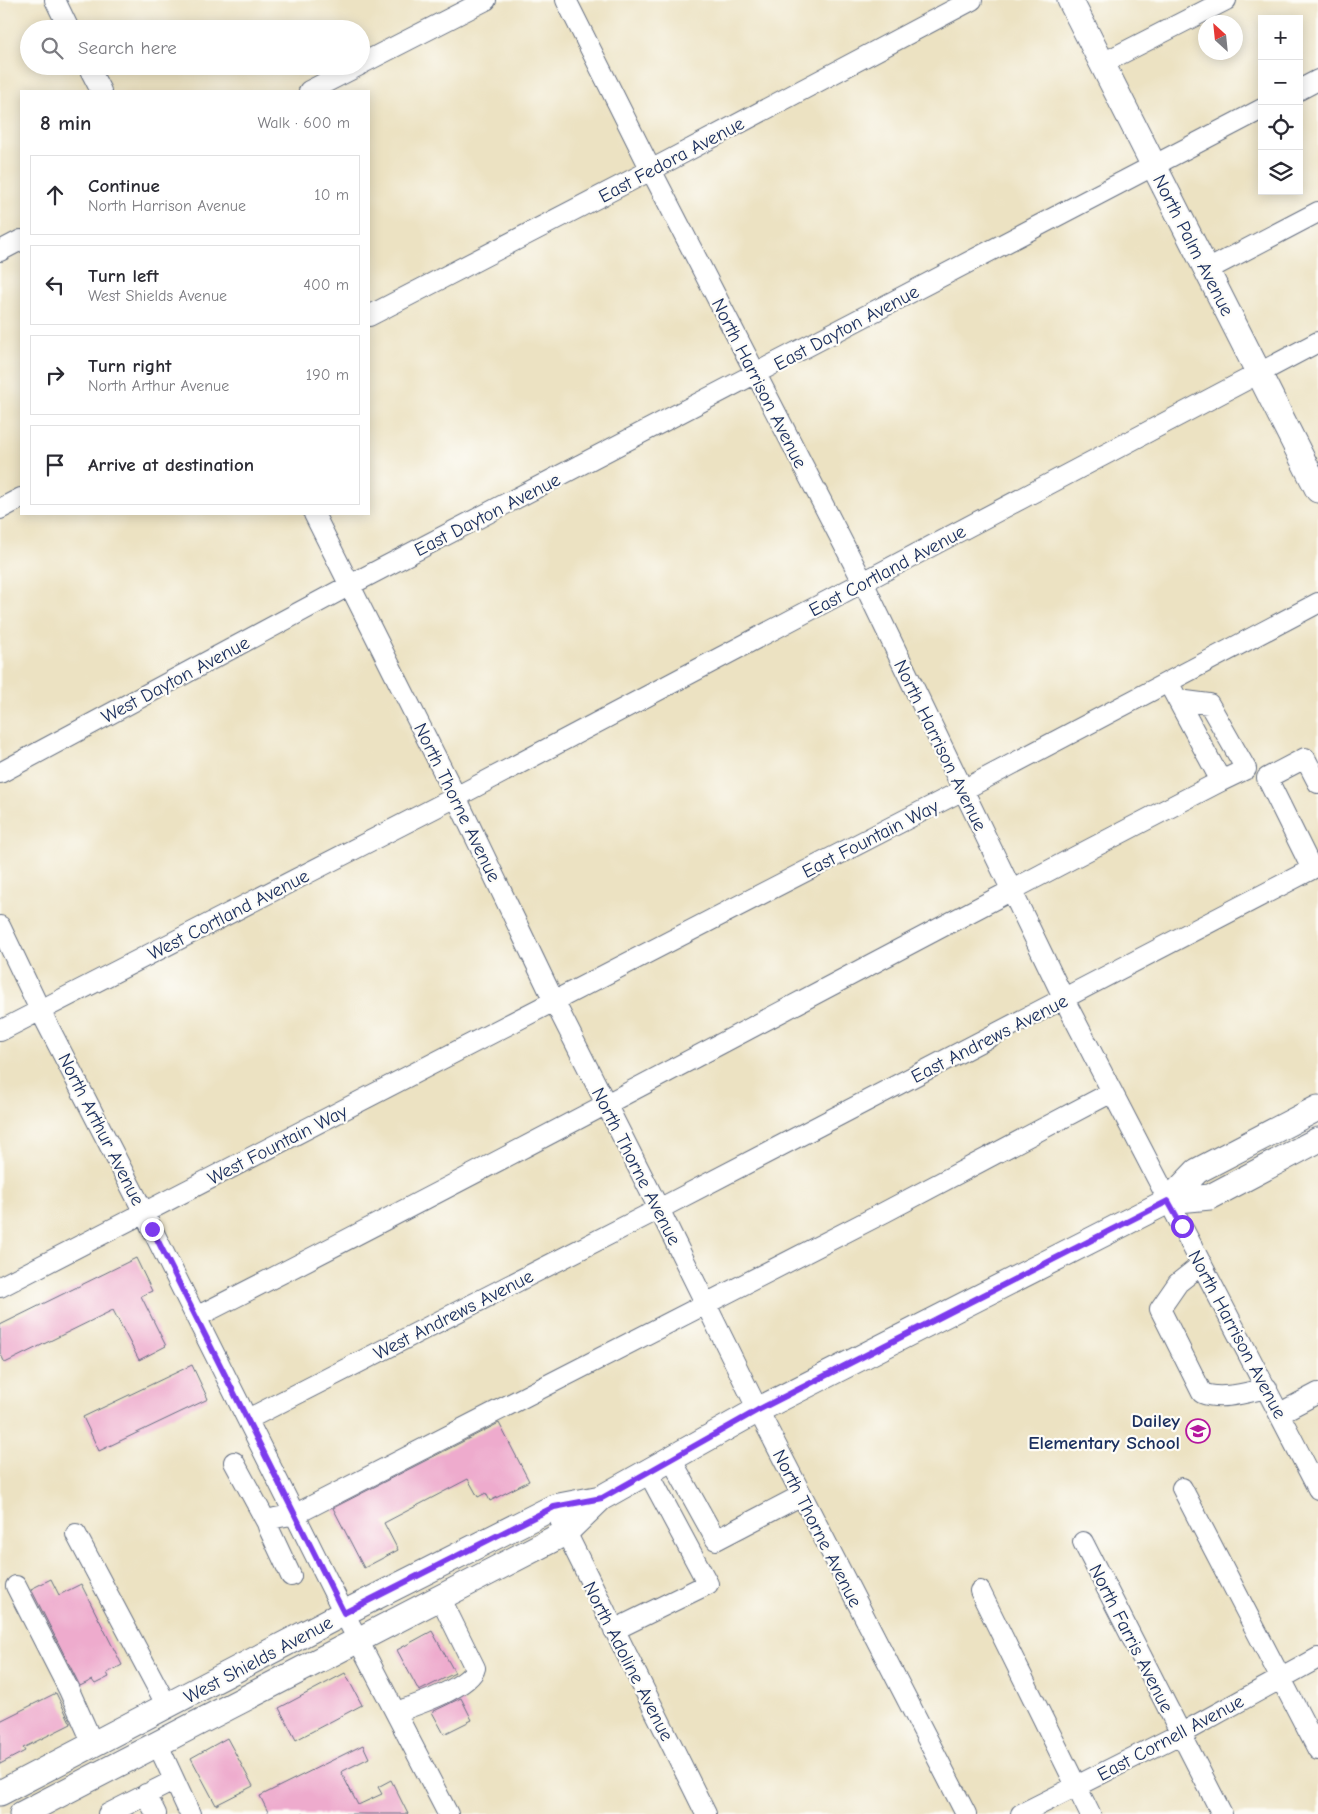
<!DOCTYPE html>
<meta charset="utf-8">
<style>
:root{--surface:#fff;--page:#f2f2f3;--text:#2b2b33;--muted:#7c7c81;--line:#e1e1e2}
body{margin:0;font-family:"Comic Neue",sans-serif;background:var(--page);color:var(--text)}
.controls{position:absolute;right:15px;top:15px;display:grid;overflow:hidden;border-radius:0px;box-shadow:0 2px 12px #0003}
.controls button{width:45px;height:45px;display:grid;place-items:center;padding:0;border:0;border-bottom:1px solid var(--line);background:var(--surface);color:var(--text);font:25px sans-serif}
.compass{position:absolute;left:1198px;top:15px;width:45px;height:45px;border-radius:50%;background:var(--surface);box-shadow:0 2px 12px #0003;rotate:333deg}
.stop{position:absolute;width:15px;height:15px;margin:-11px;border:4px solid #7c3aed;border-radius:50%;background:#fff}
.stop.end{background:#7c3aed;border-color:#fff;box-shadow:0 1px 5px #0008}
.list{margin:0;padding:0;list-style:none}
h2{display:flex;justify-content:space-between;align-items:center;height:65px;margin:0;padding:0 20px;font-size:21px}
h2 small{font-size:16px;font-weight:400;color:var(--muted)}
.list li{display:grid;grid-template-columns:32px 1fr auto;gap:15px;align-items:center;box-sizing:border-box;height:80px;margin:0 10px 10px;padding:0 10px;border:1px solid var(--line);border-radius:0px}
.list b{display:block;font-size:19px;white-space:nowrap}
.list p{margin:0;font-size:16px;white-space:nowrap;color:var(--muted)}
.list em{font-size:16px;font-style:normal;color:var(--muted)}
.icon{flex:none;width:28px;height:28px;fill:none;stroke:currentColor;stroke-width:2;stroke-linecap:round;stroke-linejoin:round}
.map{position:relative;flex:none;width:1318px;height:1814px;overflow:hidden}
.search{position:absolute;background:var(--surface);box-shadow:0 2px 12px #0003;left:20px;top:20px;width:350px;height:55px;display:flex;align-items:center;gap:12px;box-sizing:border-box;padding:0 18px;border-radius:28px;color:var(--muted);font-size:19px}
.panel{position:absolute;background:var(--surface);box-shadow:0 2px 12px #0003;left:20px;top:90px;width:350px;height:425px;border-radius:0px}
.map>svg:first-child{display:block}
</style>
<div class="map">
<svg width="1318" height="1814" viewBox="0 0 1318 1814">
<rect width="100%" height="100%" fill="#fdfcf7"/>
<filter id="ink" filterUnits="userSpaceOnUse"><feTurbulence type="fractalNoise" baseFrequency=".02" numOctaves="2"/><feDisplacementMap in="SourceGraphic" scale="10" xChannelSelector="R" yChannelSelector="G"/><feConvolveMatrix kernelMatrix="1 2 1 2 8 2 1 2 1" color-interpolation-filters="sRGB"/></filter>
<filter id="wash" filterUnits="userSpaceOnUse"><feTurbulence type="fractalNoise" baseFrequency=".0096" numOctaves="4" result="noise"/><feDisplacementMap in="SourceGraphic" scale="20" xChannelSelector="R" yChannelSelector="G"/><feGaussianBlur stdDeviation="1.12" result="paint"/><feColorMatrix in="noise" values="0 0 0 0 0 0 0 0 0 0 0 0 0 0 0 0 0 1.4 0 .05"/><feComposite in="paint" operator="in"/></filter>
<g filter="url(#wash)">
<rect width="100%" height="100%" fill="#ece2c2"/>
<g id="blocks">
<path fill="#eeabcd" d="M136,1258L152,1291L141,1296L166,1346L139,1360L113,1310L5,1363L0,1353V1325Z
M192,1365L208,1399L99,1451L83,1417Z
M499,1423L529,1481L490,1501L486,1493L478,1497L468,1479L384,1523L398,1550L364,1568L333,1508Z
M51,1579L59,1595L81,1584L122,1665L107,1673L109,1677L95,1684L92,1680L80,1686L31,1589Z
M432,1631L455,1673L419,1691L397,1650Z
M345,1673L362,1705L296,1740L279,1708Z
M56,1693L71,1724L23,1748L25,1751L0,1764V1721Z
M461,1698L472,1720L444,1734L432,1712Z
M227,1738L253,1786L216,1805L191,1758Z
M363,1745L369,1758L341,1772L358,1805L382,1794L378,1787L391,1780L408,1814H269L260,1796Z"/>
</g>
</g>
<g filter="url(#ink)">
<use href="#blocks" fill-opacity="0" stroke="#646e81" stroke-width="1"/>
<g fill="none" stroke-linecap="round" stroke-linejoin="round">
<g stroke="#646e81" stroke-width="22">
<path id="minor" d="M55,0L69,29
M566,0L651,170L863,582L1064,999L1318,1489
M1103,63L1226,0
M361,64L486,0
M88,66L101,91
M1299,90L1318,80
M309,91L358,66
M0,251L21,240
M1207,270L1318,212
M369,316L651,170L972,0
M0,509L21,498
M314,514L456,797L554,1001L659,1209L758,1410L966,1814
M1168,682L1221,781L1246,769L1209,704L1178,700
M0,773L350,585L1262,109
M1312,869L1267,778L1305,758L1318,783
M0,926L40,1010L136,1197L344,1613L448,1814
M0,1031L456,797L1318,342
M1202,1264L1178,1283L1160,1309L1202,1393C1221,1401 1248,1392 1267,1388
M0,1287L963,790L1318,603
M196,1317C540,1143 878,958 1221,781
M1280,1413L1318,1393
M248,1419L659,1209L1318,866
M671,1459L716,1540L802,1495
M234,1462L267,1523
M1182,1488L1318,1750
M560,1520L706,1814
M76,1534L167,1706
M1083,1542L1222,1814
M291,1576L269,1529L267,1523L275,1518L296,1514L885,1212L1112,1092
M16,1586L69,1690L93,1744
M980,1591L1090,1814
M614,1630L708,1584L648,1472
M396,1712C414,1706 471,1687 475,1668L440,1597
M158,1745L190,1814
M146,1794L156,1814
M108,1814L173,1781
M1021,1814L1182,1733L1318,1658"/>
</g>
<g stroke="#646e81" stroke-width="27">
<path id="major" d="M1070,0L1318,490
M1168,1201L1210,1197L1318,1140
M0,1793L344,1613L554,1507L601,1498
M22,1814L565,1533L601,1498L758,1410L1168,1201L1197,1171L1318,1108"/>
</g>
<use href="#minor" stroke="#fff" stroke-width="20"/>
<use href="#major" stroke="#fff" stroke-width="25"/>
</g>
</g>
<g fill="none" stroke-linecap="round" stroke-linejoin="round" filter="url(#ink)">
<path stroke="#7c3aed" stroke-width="6" d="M152,1229L344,1613L554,1507L602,1498L758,1410L1168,1201L1182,1226"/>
</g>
<defs>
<g id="school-ring" transform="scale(1.25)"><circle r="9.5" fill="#fdfcf7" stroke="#b5179e" stroke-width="1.5"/><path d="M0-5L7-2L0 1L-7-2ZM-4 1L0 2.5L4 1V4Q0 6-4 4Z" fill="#b5179e"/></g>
</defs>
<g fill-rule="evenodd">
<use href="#school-ring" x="1198" y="1431"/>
</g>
<g text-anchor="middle" stroke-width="4.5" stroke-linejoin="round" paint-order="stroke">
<g font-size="19" fill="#1b2f5e" stroke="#fdfcf7">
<text transform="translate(671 159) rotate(-28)" y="7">East Fedora Avenue</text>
<text transform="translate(1194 245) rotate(63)" y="7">North Palm Avenue</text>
<text transform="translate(846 327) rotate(-28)" y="7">East Dayton Avenue</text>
<text transform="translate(760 383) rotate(63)" y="7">North Harrison Avenue</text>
<text transform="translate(487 514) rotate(-27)" y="7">East Dayton Avenue</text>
<text transform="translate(887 570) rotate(-28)" y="7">East Cortland Avenue</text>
<text transform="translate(175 679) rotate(-28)" y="7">West Dayton Avenue</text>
<text transform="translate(941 745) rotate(64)" y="7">North Harrison Avenue</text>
<text transform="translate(458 802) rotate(64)" y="7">North Thorne Avenue</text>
<text transform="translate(870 838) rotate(-27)" y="7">East Fountain Way</text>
<text transform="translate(228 914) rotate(-27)" y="7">West Cortland Avenue</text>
<text transform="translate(989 1038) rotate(-27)" y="7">East Andrews Avenue</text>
<text transform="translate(102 1129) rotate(63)" y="7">North Arthur Avenue</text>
<text transform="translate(277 1144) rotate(-27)" y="7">West Fountain Way</text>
<text transform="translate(637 1166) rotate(63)" y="7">North Thorne Avenue</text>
<text transform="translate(453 1314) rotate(-27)" y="7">West Andrews Avenue</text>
<text transform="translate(1238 1334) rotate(62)" y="7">North Harrison Avenue</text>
<text transform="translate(818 1528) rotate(63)" y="7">North Thorne Avenue</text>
<text transform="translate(1132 1638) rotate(63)" y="7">North Farris Avenue</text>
<text transform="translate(258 1659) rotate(-28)" y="7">West Shields Avenue</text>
<text transform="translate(629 1661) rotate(63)" y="7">North Adoline Avenue</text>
<text transform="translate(1170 1737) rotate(-28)" y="7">East Cornell Avenue</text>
</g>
<g font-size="19" font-weight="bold" fill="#1b2f5e" stroke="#fdfcf7" text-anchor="end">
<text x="1180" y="1427">Dailey<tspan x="1180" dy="22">Elementary School</tspan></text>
</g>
</g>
</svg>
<div class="controls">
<button>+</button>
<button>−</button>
<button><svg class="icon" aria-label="locate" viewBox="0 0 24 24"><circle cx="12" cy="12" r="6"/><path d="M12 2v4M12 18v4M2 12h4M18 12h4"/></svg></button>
<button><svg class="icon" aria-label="layers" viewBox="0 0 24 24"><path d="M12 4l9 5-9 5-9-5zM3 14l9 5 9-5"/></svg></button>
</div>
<svg class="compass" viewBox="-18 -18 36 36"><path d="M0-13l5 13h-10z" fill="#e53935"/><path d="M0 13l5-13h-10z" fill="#7c7c81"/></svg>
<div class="stop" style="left:1182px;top:1226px"></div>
<div class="stop end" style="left:152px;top:1229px"></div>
<div class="search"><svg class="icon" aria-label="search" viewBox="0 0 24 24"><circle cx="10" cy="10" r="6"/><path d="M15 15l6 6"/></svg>Search here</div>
<section class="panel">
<h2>8 min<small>Walk · 600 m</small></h2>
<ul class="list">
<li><svg class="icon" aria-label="ahead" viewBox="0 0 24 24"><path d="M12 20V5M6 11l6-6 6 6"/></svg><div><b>Continue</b><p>North Harrison Avenue</p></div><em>10 m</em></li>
<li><svg class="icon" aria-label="left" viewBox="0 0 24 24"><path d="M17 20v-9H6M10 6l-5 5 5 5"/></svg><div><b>Turn left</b><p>West Shields Avenue</p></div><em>400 m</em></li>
<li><svg class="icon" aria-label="right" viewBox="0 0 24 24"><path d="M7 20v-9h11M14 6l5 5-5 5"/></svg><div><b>Turn right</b><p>North Arthur Avenue</p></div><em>190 m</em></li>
<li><svg class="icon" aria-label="arrive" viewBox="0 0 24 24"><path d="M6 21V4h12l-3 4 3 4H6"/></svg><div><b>Arrive at destination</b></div></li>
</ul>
</section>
</div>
